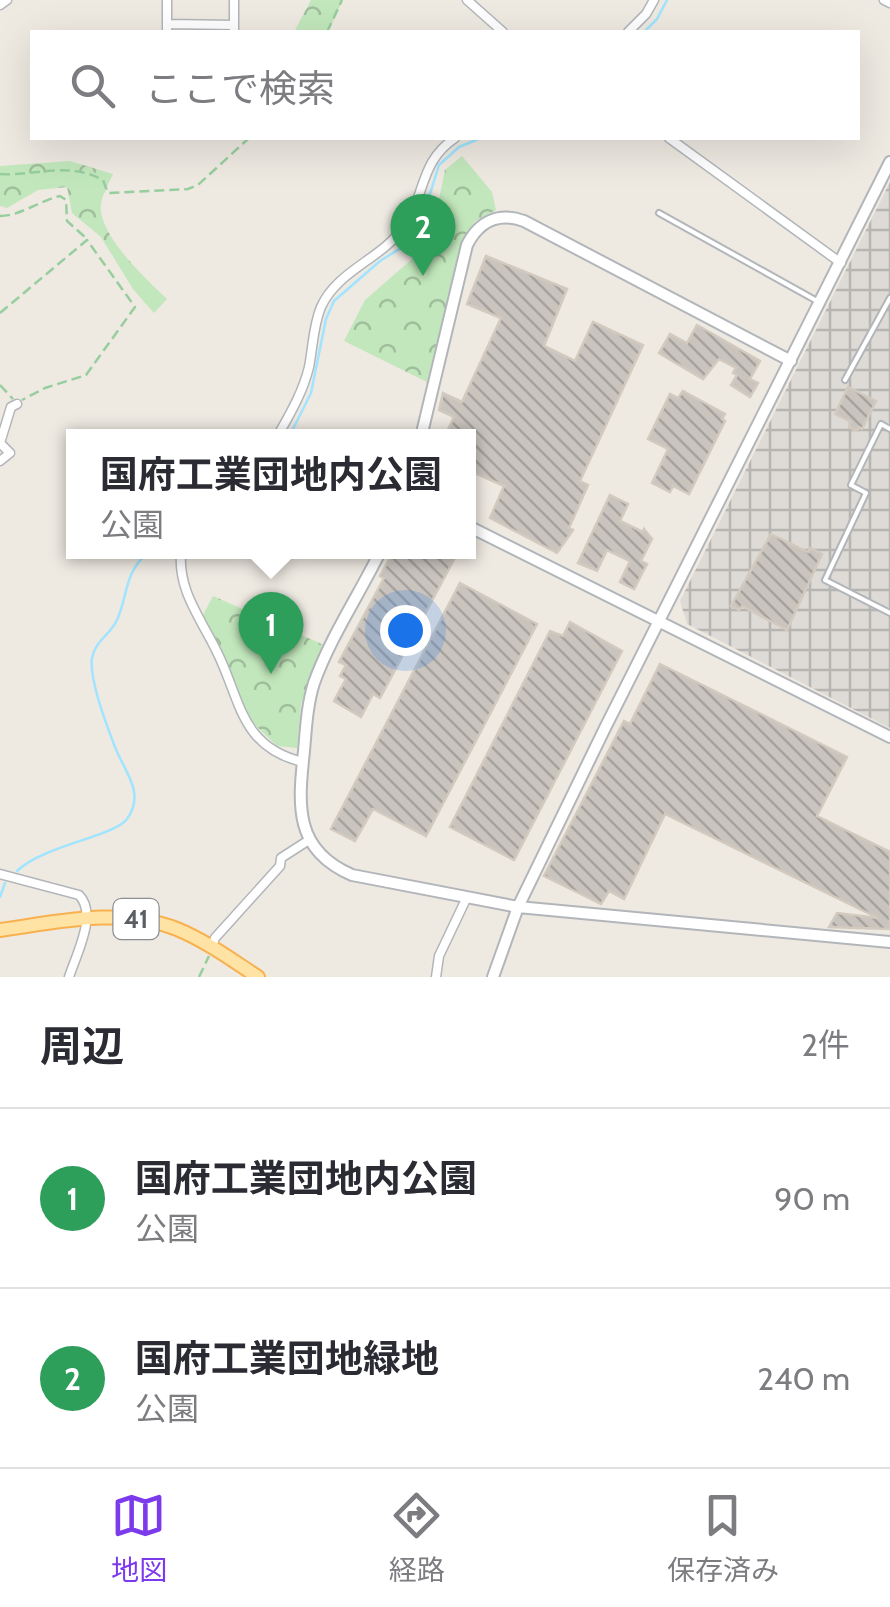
<!DOCTYPE html>
<html lang="ja">
<meta charset="utf-8">
<style>
:root{--surface:#fff;--page:#f2f2f3;--text:#2b2b33;--muted:#7c7c81;--line:#e1e1e2;--accent:#7c3aed}
body{margin:0;font-family:Cabin,"Noto Sans JP",sans-serif;background:var(--page);color:var(--text)}
.you{position:absolute;left:405px;top:630px;width:35px;height:35px;margin:-25px;border:8px solid #fff;border-radius:50%;background:#1a73e8;box-shadow:0 0 0 15px #1a73e833}
.badge{display:grid;place-items:center;width:65px;height:65px;border-radius:50%;background:var(--accent);color:#fff;font-size:32px;font-weight:700}
.pin{position:absolute;translate:-50% -82px;filter:drop-shadow(0 2px 5px #0008)}
.pin::after{content:'';position:absolute;top:52px;width:35px;height:30px;background:inherit;clip-path:polygon(0 0,100% 0,50% 100%)}
.popup{position:absolute;left:66px;top:429px;width:410px;height:130px;box-sizing:border-box;display:grid;place-content:center;border-radius:0px;background:var(--surface);filter:drop-shadow(0 2px 8px #0005);font-size:32px;white-space:nowrap;color:var(--muted)}
.popup b{font-size:38px;color:var(--text)}
.popup::after{content:'';position:absolute;left:50%;top:100%;margin-left:-20px;border:20px solid transparent;border-top-color:var(--surface)}
.list{margin:0;padding:0;list-style:none}
h2{display:flex;justify-content:space-between;align-items:center;height:130px;margin:0;padding:0 40px;font-size:42px}
h2 small{font-size:32px;font-weight:400;color:var(--muted)}
.list li{display:grid;grid-template-columns:65px 1fr auto;gap:30px;align-items:center;box-sizing:border-box;height:180px;padding:0 40px;border-top:2px solid var(--line)}
.list b{display:block;font-size:38px;white-space:nowrap}
.list p{margin:0;font-size:32px;white-space:nowrap;color:var(--muted)}
.list em{font-size:32px;font-style:normal;color:var(--muted)}
.icon{flex:none;width:55px;height:55px;fill:none;stroke:currentColor;stroke-width:2;stroke-linecap:round;stroke-linejoin:round}
.map{position:relative;flex:none;width:890px;height:977px;overflow:hidden}
.search{position:absolute;background:var(--surface);box-shadow:0 10px 40px #0002;left:30px;right:30px;top:30px;height:110px;display:flex;align-items:center;gap:25px;box-sizing:border-box;padding:0 35px;border-radius:0px;color:var(--muted);font-size:38px}
.sheet{height:490px;background:var(--surface)}
nav{display:flex;justify-content:space-around;align-items:center;box-sizing:border-box;height:140px;border-top:2px solid var(--line);background:var(--surface);font-size:28px;color:var(--muted)}
nav a{display:grid;justify-items:center;gap:5px}
nav .on{color:var(--accent)}
.map>svg:first-child{display:block}
</style>
<div class="map">
<svg width="890" height="977" viewBox="0 0 890 977">
<defs>
<pattern id="industrial-grid" width="8" height="8" patternUnits="userSpaceOnUse" patternTransform="scale(2.5)"><rect width="8" height="8" fill="#dedbd6"/><path d="M0 4h8M4 0v8" fill="none" stroke="#b7b5b1"/></pattern>
<pattern id="forest-crowns" width="20" height="18" patternUnits="userSpaceOnUse" patternTransform="scale(2.5)"><rect width="20" height="18" fill="#c2e7bc"/><path d="M2 6a3 3 0 1 1 6 0M12 15a3 3 0 1 1 6 0" fill="none" stroke="#a1be9c"/></pattern>
<pattern id="building-back-hatch" width="6" height="6" patternUnits="userSpaceOnUse" patternTransform="scale(2.5)"><rect width="6" height="6" fill="#c9c4be"/><path d="M-1 5l2 2M0 0l6 6M5-1l2 2" fill="none" stroke="#a6a29e"/></pattern>
</defs>
<rect width="100%" height="100%" fill="#eee9e1"/>
<path fill="url(#industrial-grid)" d="M890,182V728L687,624L680,601Z"/>
<path fill="url(#forest-crowns)" d="M311,0H343L328,32H294Z
M462,156L492,192L496,210L475,221L463,238L427,382L344,341L365,300L419,253L432,232L445,170Z
M70,161L113,174C108,185 99,199 101,212C106,242 145,278 167,299L154,313L133,289L101,237L72,213L67,187L38,190L7,208L0,206V166Z
M213,596L324,645L301,704L297,748L277,746L254,724L245,708L218,643L203,615Z"/>
<g fill="none" stroke-linecap="round" stroke-linejoin="round">
<path stroke="#a0e4ff" stroke-width="2.5" d="M644,32L657,19L667,0
M289,437L311,393L326,319L334,301L380,261L409,243L420,226L439,165L459,147L481,138
M17,871C44,845 113,837 127,819C146,793 124,771 115,747C107,726 89,680 92,658C95,641 110,635 117,620C129,593 123,575 148,552
M0,897L5,883"/>
</g>
<path fill="url(#building-back-hatch)" stroke="#d3cabf" stroke-width="2.5" d="M486,256L567,289L544,346L575,361L593,322L643,345L580,481L588,485L569,528L573,530L557,553L490,518L504,486L468,470V436H445L454,417L439,410L443,393L462,402L501,318L467,304Z
M697,325L760,361L750,379L758,383L750,397L731,385L737,375L733,373L736,368L719,359L703,379L659,353L670,334L687,343Z
M848,387L876,401L862,429L859,427L857,431L849,427L851,422L835,414Z
M683,391L725,414L722,419L725,421L689,494L673,486L670,492L652,483L668,449L648,439L670,394L678,398Z
M610,495L628,504L620,521L643,532L644,529L652,539L641,561L647,564L634,589L620,582L630,561L607,550L597,571L578,563Z
M771,534L808,552L810,548L822,554L787,630L742,606L739,610L731,606Z
M393,552H458L380,698L373,694L361,717L334,701L346,679L340,676L346,665L339,662L384,578L380,576Z
M460,583L537,624L426,836L373,809L355,841L331,829Z
M570,622L622,651L514,860L450,827L550,631L563,636Z
M660,664L847,757L817,816L890,852V929L829,927L837,913L878,918L665,814L624,899L609,891L601,904L544,876L624,721L630,724Z"/>
<g fill="none" stroke-linecap="round" stroke-linejoin="round">
<g stroke="#b2b6ba" stroke-width="8">
<path id="service" d="M659,213L817,301
M845,380L890,298
M890,429L881,424L851,485L866,493L825,580L890,613"/>
</g>
<g stroke="#b2b6ba" stroke-width="11">
<path id="minor" d="M467,0L503,32
M884,0L890,3
M0,5L7,0
M167,24L234,25
M167,32V0
M234,32V0
M628,32L646,14L654,0
M669,138L841,263
M277,437C290,414 303,392 309,367C313,347 313,326 321,307C337,271 381,259 403,228C426,196 419,162 455,138
M0,461L10,453L0,443L11,407L17,404
M181,552C178,591 200,617 217,652C241,700 240,747 303,762
M0,874L79,895C98,914 76,955 69,977
M212,947L215,938L280,866L281,858L309,840
M436,977L439,956L467,897"/>
</g>
<g stroke="#b2b6ba" stroke-width="14">
<path id="tertiary" d="M421,437L467,245C479,221 499,212 524,221L791,361
M468,526L890,737
M380,552C359,595 330,638 314,683C307,705 306,728 304,751C298,806 294,850 352,875L518,907L890,942
M493,977L518,907L605,728L890,162"/>
</g>
<g stroke="#f9b14f" stroke-width="16">
<path id="primary" d="M0,930C58,922 120,907 177,929C206,941 232,960 258,977"/>
</g>
<path stroke="#97ce9e" stroke-width="2.5" stroke-dasharray="10 5" stroke-linecap="butt" d="M327,32L342,0
M0,174C37,176 68,161 103,180L108,193L188,189L198,185L249,138
M0,216C20,216 39,201 60,196L66,200L67,221L86,238
M0,313L87,240L135,307L86,375L45,388L22,400
M0,385L13,399
M199,977L209,956"/>
<use href="#service" stroke="#fff" stroke-width="4"/>
<use href="#minor" stroke="#fff" stroke-width="8"/>
<use href="#tertiary" stroke="#fff" stroke-width="10"/>
<use href="#primary" stroke="#ffe3a5" stroke-width="12"/>
</g>
<g text-anchor="middle" stroke-width="9" stroke-linejoin="round" paint-order="stroke">
<rect fill="#fff" stroke="#8c8f92" stroke-width="2.5" x="113.5" y="899" width="45" height="40" rx="8"/>
<g font-size="25" font-weight="bold" fill="#5a5f63">
<text x="136" y="928">41</text>
</g>
</g>
</svg>
<div class="you"></div>
<div class="pin badge" style="left:271px;top:674px;background:#2e9e5b">1</div>
<div class="popup"><b>国府工業団地内公園</b>公園</div>
<div class="pin badge" style="left:423px;top:276px;background:#2e9e5b">2</div>
<div class="search"><svg class="icon" aria-label="search" viewBox="0 0 24 24"><circle cx="10" cy="10" r="6"/><path d="M15 15l6 6"/></svg>ここで検索</div>
</div>
<section class="sheet">
<h2>周辺<small>2件</small></h2>
<ul class="list">
<li><span class="badge" style="background:#2e9e5b">1</span><div><b>国府工業団地内公園</b><p>公園</p></div><em>90 m</em></li>
<li><span class="badge" style="background:#2e9e5b">2</span><div><b>国府工業団地緑地</b><p>公園</p></div><em>240 m</em></li>
</ul>
</section>
<nav>
<a class="on"><svg class="icon" aria-label="map" viewBox="0 0 24 24"><path d="M3 6l6-2 6 2 6-2v14l-6 2-6-2-6 2zM9 4v14M15 6v14"/></svg>地図</a>
<a><svg class="icon" aria-label="directions" viewBox="0 0 24 24"><path d="M12 3l9 9-9 9-9-9zM9 14v-3h6M13 9l2 2-2 2"/></svg>経路</a>
<a><svg class="icon" aria-label="saved" viewBox="0 0 24 24"><path d="M7 4h10v16l-5-4-5 4z"/></svg>保存済み</a>
</nav>
